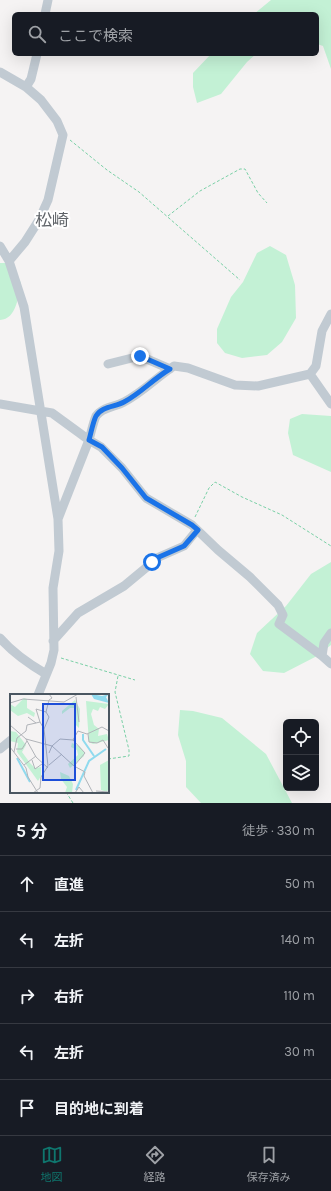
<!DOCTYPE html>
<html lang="ja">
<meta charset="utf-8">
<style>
:root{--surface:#171b24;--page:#242831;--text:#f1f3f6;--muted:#9ea1a6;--line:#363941;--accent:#0f766e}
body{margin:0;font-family:Karla,"Noto Sans JP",sans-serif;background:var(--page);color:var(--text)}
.controls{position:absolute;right:12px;bottom:12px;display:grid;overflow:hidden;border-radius:6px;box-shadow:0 4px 16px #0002}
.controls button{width:36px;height:36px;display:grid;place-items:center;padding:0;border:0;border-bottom:1px solid var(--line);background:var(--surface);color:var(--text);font:20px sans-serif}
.stop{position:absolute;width:12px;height:12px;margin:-9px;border:3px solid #1a73e8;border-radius:50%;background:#fff}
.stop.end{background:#1a73e8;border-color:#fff;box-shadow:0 1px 4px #0008}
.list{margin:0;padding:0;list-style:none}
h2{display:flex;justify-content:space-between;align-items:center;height:52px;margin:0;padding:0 16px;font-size:17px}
h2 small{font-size:13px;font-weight:400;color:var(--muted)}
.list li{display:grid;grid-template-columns:26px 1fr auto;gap:12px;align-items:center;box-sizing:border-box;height:56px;padding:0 16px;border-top:1px solid var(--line)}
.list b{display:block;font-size:15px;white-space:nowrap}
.list em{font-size:13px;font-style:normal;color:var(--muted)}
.icon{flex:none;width:22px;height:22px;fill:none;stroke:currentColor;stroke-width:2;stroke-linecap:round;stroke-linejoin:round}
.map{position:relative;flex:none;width:331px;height:803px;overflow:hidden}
.search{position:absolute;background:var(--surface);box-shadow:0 4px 16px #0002;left:12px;right:12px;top:12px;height:44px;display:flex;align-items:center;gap:10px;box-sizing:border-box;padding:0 14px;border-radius:6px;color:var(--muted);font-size:15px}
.sheet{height:332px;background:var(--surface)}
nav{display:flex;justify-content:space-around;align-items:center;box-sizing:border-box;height:56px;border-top:1px solid var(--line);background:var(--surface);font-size:11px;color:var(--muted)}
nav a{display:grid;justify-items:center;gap:2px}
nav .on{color:var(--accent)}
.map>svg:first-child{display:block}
</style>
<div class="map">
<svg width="331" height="803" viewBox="0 0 331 803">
<rect width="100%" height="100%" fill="#f5f3f3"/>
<path fill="#c3f1d5" d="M271,0H331V69L323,46L317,44V14H254Z
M211,54H256L247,62L221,94L197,103L193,87V73Z
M270,246L286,255L295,285L296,318L282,342L267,355L242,358L225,353L217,343V329L231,297L243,282L257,253Z
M0,263H10L21,283C18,296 17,319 0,320Z
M302,414L331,416V472L293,455L288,433L290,419Z
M331,562V645L317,656L284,673L263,671L250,654L257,633L286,606L311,574Z
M180,710L193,711L222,718L266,754L292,803H201L186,787V761L178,735Z"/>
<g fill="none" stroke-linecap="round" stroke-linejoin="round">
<path stroke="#7ad0a6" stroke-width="1" stroke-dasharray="3 2" stroke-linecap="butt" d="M70,140L107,170L139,192L240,280
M168,216L200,191L240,169H245L258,193L267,203
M195,517L209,488L215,482L242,497L282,515L331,546
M61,658L135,680
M108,759L129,756V750L115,692L118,676
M66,792L73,803"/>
<path stroke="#c1cad2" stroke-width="9" d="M45,14L48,0
M37,54L31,79L26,87L41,100L57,121L63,135L48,200L39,220L25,242L9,261L24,307L58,519L59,551L53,588L54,650L51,663L38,695
M0,72L26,87
M0,246L9,261
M108,364L140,356L170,369
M310,374L331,404
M0,404L52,413L89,440C91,433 93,423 96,416C102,407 115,407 124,402C142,393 157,377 174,366L188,368L235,385L258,386L310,374L316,366L322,331L331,314
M58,519L89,440L101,447L122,468L146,498L192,525L218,550L250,577L278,605L283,615L279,624L322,656
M331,633L324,643L322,656L331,664
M0,638C13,653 29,664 46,674
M53,641L78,613L124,586L159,557L184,546L197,530
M0,749L11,740"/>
</g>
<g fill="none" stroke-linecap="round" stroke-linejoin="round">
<path stroke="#1a73e8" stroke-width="5" d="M140,356L170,369C153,379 141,393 124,402C115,407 102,406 96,416C93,422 91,433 89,440L102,447L122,468L146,498L192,525L198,530L184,546L159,557L152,562"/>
</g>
<g text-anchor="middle" stroke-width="4" stroke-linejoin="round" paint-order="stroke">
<g font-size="17" fill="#5f6368" stroke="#fff">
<text x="52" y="226">松崎</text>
</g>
</g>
<g transform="translate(10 694)">
<rect width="99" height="99" fill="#f5f3f3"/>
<path d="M14,4L17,5V14L25,19L24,23L17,19L8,22L0,16V10L5,13ZM65,6L70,15L69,34L64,29V14H60L52,20V17ZM76,7L99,10L95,15L90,13L88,17L83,15L81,20L84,31L89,35L88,42L97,40L99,46L83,50L79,48ZM0,37L6,38L16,51L12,58L20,69L25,74L31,73V82L28,87L7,58L8,49L0,47ZM62,49L69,52L74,58V62L60,74L58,70L68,61L67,56L61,53ZM99,66V93L97,98L91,96L90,71ZM50,78L59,82L63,90L62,99H55L57,93L51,85Z" fill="#c3f1d5"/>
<path d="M81,0L92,2L99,0L96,3L99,9L84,5Z" fill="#90daee"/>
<path fill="none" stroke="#90daee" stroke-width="2" d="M73,40V46L84,62M7,64L20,88M66,96L79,67L96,55"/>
<path fill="none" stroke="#b1b4b9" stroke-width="1" d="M66,3L69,28M0,9L13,5L54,8L68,0M18,23L26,29L30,28L34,35M30,28L26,15L36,18M0,31L16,45L42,52L50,45L63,46M78,40L79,48L87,49L93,46L98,54M16,45L26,63L38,74M63,46L75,59L64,72L75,78L74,82L83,99M63,46L68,37L77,40L92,33L99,37M0,53L16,74L18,83L28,99M6,55H12L17,47M4,58L7,44L16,37L17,31L26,29M39,59L42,52L64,72M22,66L25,75L32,70M14,71L26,62M39,71L52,60M86,97L99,98M23,99L30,94L31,83L38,72L34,35L39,23L36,18L39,6L42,4L39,0M65,99L69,93L74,99"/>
<path fill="#1d4ed8" fill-opacity="0.15" stroke="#1d4ed8" stroke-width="2" d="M33,10H65V86H33Z"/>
<rect width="99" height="99" fill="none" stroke="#4a5661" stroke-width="2"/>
</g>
</svg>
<div class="controls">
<button><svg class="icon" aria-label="locate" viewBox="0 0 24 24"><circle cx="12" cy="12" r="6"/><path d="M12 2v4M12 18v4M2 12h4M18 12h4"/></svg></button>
<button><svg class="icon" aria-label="layers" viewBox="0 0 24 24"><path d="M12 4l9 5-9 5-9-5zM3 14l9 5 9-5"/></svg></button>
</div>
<div class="stop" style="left:152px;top:562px"></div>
<div class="stop end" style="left:140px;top:356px"></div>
<div class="search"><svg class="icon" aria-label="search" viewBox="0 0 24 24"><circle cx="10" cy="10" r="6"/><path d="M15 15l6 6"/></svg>ここで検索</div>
</div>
<section class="sheet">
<h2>5 分<small>徒歩 · 330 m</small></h2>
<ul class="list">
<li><svg class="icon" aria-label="ahead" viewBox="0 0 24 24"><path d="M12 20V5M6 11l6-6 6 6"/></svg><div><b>直進</b></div><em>50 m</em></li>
<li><svg class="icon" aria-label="left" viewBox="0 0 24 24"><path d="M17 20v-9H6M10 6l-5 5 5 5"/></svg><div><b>左折</b></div><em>140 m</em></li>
<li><svg class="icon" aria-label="right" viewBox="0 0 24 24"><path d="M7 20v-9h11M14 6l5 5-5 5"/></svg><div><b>右折</b></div><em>110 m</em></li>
<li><svg class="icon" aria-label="left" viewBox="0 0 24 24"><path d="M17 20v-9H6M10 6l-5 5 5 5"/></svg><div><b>左折</b></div><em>30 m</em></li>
<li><svg class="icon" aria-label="arrive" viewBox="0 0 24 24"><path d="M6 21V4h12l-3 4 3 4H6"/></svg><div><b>目的地に到着</b></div></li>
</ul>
</section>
<nav>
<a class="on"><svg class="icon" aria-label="map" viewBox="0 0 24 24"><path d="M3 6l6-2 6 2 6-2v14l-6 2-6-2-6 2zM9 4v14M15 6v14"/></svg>地図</a>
<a><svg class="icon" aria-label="directions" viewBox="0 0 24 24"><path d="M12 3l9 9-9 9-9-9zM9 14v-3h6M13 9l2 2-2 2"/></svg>経路</a>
<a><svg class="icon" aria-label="saved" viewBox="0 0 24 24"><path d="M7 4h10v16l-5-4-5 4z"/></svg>保存済み</a>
</nav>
